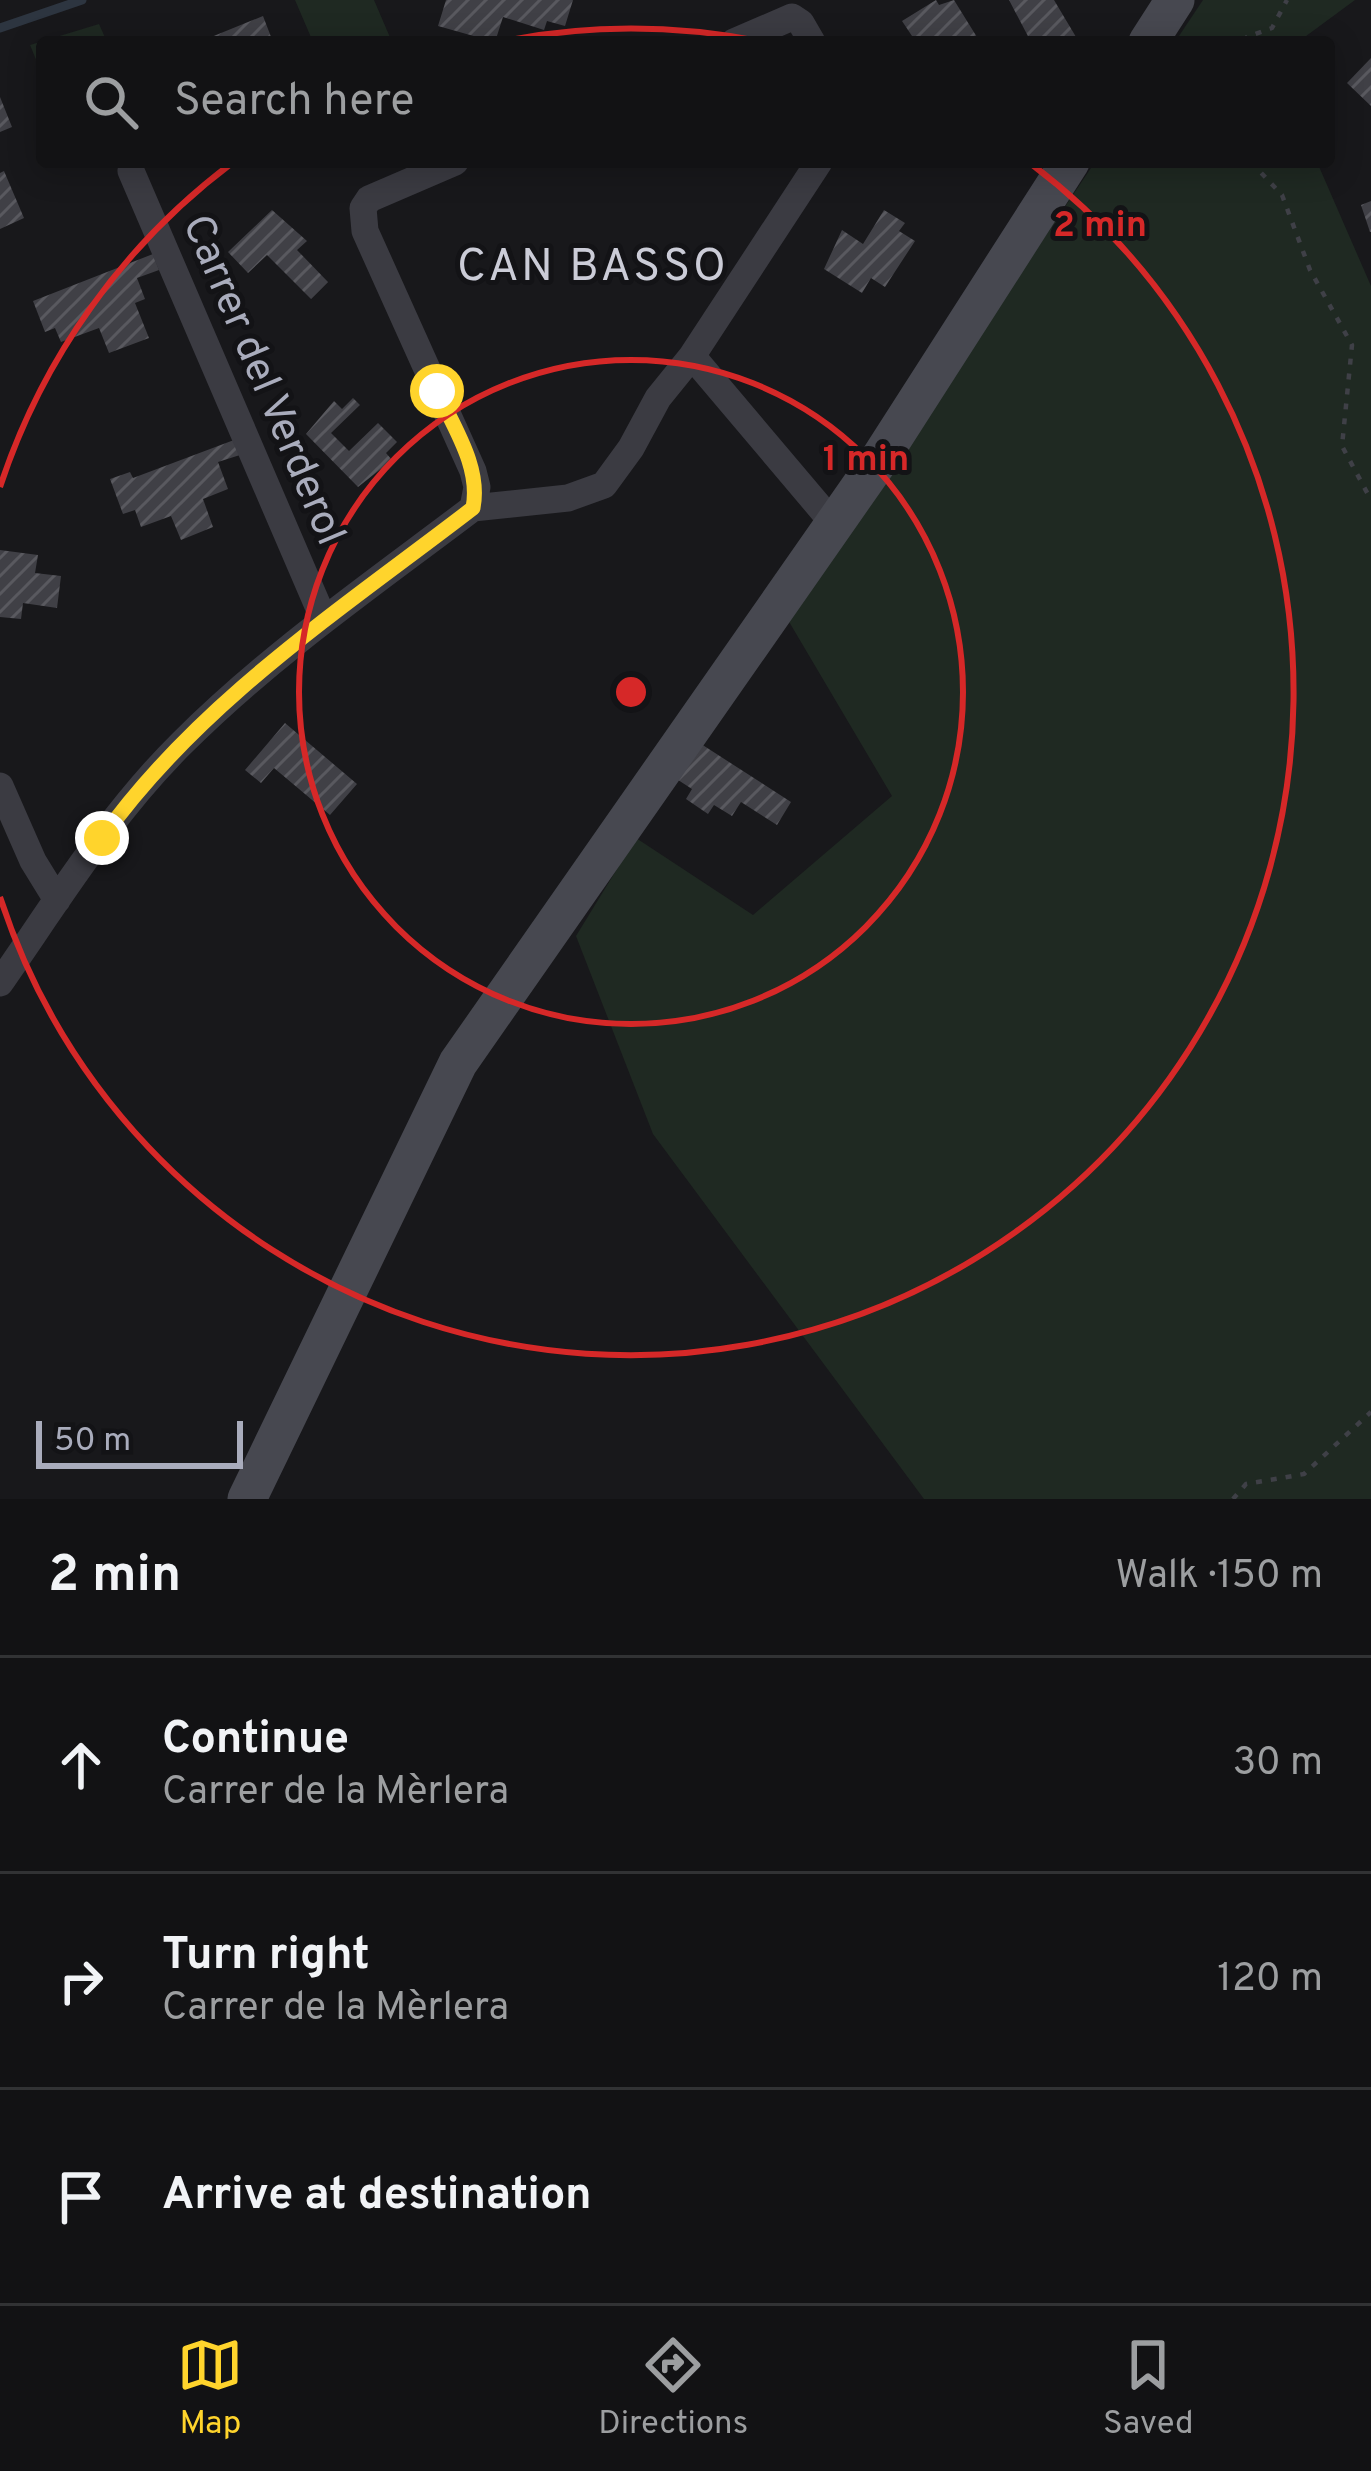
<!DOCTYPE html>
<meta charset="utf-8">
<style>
:root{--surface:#121214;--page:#1f2022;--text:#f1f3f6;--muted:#9c9ea0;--line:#313234;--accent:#ffd42c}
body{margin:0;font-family:Overpass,sans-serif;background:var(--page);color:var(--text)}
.scale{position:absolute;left:36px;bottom:30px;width:207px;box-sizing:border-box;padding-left:12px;border:6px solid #a9acbc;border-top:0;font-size:33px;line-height:42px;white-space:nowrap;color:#a9acbc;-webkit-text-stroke:9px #131316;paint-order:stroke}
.stop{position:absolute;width:36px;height:36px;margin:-27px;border:9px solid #ffd42c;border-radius:50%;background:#fff}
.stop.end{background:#ffd42c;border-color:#fff;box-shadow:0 3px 12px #0008}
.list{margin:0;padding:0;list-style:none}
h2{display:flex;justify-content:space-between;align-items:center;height:156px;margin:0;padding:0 48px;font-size:51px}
h2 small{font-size:39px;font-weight:400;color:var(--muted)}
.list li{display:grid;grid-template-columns:78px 1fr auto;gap:36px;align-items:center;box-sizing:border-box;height:216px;padding:0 48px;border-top:3px solid var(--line)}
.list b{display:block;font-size:45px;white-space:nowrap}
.list p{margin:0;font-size:39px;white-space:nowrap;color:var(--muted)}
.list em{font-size:39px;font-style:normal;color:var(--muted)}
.icon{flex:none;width:66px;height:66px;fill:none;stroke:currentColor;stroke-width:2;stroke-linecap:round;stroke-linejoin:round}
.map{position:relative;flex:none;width:1371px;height:1499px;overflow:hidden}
.search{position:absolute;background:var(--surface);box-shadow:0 6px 30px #0003;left:36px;right:36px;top:36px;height:132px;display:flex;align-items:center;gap:30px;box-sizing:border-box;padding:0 42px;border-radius:12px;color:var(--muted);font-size:45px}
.sheet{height:804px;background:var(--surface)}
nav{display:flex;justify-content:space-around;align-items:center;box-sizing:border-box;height:168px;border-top:3px solid var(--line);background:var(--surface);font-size:33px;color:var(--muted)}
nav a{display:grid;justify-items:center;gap:6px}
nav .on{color:var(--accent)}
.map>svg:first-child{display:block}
</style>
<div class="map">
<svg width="1371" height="1499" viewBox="0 0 1371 1499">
<defs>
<pattern id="building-hatch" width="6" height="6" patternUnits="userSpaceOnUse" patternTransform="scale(3)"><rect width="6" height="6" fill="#404046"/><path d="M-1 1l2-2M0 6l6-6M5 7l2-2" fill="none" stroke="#59595f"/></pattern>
</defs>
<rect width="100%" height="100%" fill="#18181b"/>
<path fill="#1f2922" d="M295,0H374L392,42H313Z
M1203,0H1355L1298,42H1175Z
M99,24L107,42H42V74L30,45Z
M1095,162H1317L1371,286V1499H924L653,1134L576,936L636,838L753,915L892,796L788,620Z"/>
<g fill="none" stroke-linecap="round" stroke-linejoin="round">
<path stroke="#2d3540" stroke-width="9" d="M0,28L82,0"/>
</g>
<path fill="url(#building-hatch)" d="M446,0H573L565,26L547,21L544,30L503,17L495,42L438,26Z
M936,0L939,5L954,0L980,42H916L902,21Z
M1009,0H1054L1079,42H1031Z
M263,16L273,42H199Z
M1371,58V106L1347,83Z
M0,97L12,127L0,132Z
M4,171L24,218L0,229V173Z
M1371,201V232H1370L1361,205Z
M272,210L307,241L297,250L328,282L311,299L267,255L248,273L228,252Z
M884,210L905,223L899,231L915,241L885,287L871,278L862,293L824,269L842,230L863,244Z
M153,254L159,270L137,278L145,299L135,303L149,338L109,353L99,328L61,342L55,328L45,332L33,301Z
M353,398L360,405L331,433L349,451L378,423L397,442L386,453L392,460L358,487L306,434L334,401L342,409Z
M234,440L240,455L218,462L228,489L203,499L213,527L181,540L171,516L141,527L135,510L123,514L110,479L130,472L133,478Z
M0,550L38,555L35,573L61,576L57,608L23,603L21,619L0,617Z
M285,723L357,784L330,815L274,768L261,783L245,770Z
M698,742L791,802L777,825L741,802L732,816L714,805L708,814L686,799L692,789L675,778Z"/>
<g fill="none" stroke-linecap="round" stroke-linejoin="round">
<path stroke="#3f4047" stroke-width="4.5" stroke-dasharray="6 9" stroke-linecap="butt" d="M1244,42L1247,37L1272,28L1287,0
M1251,162L1282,195L1310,270L1352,345L1342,446L1371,500
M1233,1499L1246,1484L1304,1474L1371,1412"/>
<path stroke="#3b3b42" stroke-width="27" d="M734,42L792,17L801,23L812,42
M455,162L369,199L363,208L365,231L473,471L477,487L473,508L568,498L604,485L631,448L658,398L692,356L819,162
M131,171L324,620
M692,356L834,524
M0,786L33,861L57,900
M0,983C57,901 111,813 182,743C270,655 374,583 473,508"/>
<path stroke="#474850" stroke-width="39" d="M1148,42L1175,0
M247,1499L458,1063L879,460L1070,162"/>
</g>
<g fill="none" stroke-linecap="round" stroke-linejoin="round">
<path stroke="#ffd42c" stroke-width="15" d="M102,838C199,702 343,608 473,508C481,467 454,428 437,391"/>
</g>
<g fill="none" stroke="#d62828" stroke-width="6">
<circle cx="631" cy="692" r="332"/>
<path d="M0 487A663 663 0 0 1 232 163M504 41A663 663 0 0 1 758 41M1030 163A663 663 0 1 1 0 897"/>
</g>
<g text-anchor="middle" stroke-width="10" stroke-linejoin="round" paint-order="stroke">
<g font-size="42" fill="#a9acbc" stroke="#131316">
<text transform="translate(266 379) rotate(67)" y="15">Carrer del Verderol</text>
</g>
<g font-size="45" letter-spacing="3" fill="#cbccd7" stroke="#131316">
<text x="593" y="280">CAN BASSO</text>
</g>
</g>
<circle cx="631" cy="692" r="18" fill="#d62828" stroke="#131316" stroke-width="6"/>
<g font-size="36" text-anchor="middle" font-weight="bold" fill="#d62828" stroke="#131316" stroke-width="10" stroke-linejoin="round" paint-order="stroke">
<text x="1100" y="236">2 min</text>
<text x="866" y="470">1 min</text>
</g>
</svg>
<div class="scale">50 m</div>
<div class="stop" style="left:437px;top:391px"></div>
<div class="stop end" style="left:102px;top:838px"></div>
<div class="search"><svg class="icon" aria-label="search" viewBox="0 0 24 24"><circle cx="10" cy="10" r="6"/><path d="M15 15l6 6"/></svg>Search here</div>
</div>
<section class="sheet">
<h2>2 min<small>Walk · 150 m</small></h2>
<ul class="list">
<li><svg class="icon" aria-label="ahead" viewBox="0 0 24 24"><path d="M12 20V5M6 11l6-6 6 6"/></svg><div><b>Continue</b><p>Carrer de la Mèrlera</p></div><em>30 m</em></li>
<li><svg class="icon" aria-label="right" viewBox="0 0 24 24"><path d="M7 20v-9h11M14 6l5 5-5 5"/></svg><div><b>Turn right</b><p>Carrer de la Mèrlera</p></div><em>120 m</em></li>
<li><svg class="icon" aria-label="arrive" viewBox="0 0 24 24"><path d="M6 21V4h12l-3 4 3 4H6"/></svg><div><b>Arrive at destination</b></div></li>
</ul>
</section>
<nav>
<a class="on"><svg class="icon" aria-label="map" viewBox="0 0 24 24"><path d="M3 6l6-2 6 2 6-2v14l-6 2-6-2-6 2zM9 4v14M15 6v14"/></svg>Map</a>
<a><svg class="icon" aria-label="directions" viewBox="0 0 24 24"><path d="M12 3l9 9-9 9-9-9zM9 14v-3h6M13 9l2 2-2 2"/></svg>Directions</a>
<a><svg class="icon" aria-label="saved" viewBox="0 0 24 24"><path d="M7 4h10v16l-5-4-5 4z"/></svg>Saved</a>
</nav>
